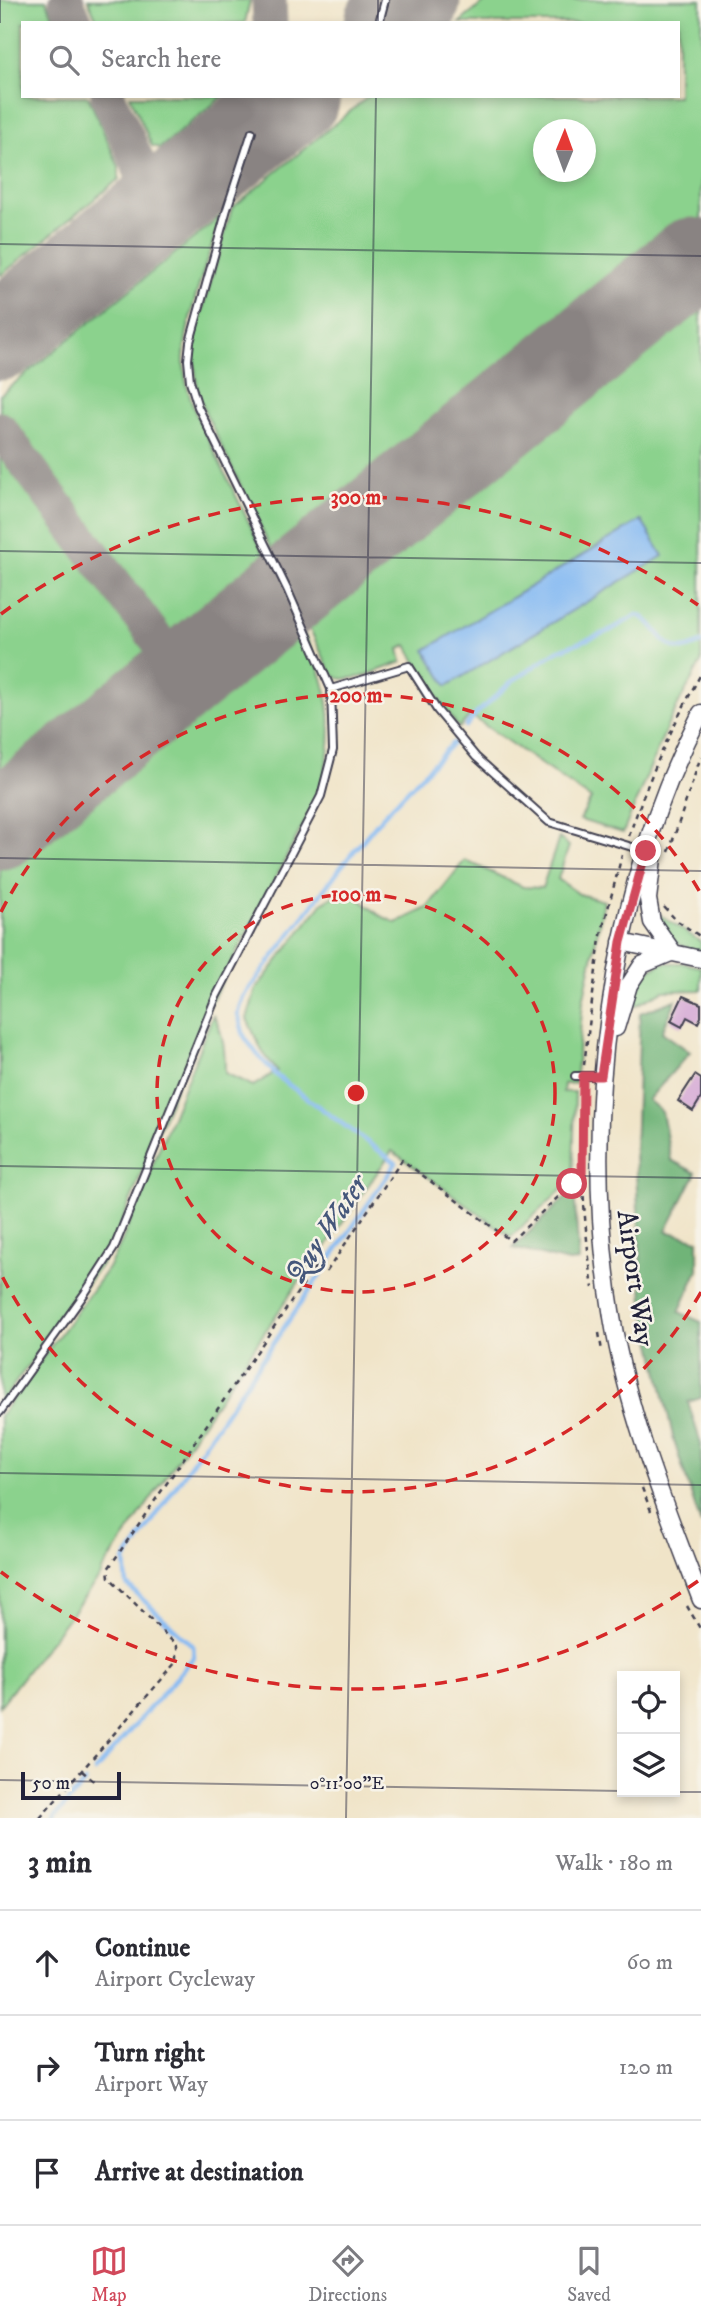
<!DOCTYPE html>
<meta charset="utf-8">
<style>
:root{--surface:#fff;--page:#f2f2f3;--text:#2b2b33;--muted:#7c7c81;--line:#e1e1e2;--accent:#d1495b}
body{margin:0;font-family:"IM FELL DW Pica",serif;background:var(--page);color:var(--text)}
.controls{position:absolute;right:21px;bottom:21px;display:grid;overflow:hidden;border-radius:0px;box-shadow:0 4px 10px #0003}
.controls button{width:63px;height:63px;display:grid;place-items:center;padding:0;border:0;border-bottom:2px solid var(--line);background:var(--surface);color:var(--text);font:35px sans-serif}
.compass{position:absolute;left:533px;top:119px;width:63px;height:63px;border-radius:50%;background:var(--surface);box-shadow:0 4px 10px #0003;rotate:1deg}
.scale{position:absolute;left:21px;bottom:18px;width:100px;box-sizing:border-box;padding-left:7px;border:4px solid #22223b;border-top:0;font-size:19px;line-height:24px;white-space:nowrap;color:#22223b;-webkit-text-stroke:5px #f7f3e8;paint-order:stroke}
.stop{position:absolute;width:21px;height:21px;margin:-16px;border:5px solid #d1495b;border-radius:50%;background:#fff}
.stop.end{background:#d1495b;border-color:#fff;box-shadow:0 2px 7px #0008}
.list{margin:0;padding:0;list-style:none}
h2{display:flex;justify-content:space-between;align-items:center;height:91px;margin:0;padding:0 28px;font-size:30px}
h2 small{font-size:23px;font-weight:400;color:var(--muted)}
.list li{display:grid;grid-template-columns:46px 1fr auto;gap:21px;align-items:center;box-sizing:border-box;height:105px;padding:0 28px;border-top:2px solid var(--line)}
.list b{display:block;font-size:26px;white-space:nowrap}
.list p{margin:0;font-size:23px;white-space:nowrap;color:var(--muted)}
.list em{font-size:23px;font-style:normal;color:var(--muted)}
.icon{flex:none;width:38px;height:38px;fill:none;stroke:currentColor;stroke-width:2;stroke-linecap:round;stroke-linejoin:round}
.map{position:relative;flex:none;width:701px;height:1818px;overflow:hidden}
.search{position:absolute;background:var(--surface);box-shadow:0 4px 10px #0003;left:21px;right:21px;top:21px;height:77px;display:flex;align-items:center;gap:18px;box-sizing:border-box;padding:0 24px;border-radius:0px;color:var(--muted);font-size:26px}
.sheet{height:406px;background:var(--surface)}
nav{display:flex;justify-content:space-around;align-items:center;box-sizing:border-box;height:98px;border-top:2px solid var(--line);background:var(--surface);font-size:19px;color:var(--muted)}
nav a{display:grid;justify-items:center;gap:4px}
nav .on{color:var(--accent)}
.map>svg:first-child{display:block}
</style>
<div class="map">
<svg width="701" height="1818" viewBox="0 0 701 1818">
<rect width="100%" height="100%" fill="#f7f3e8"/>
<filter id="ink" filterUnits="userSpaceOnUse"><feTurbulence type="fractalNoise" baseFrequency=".0143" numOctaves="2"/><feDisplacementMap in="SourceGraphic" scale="14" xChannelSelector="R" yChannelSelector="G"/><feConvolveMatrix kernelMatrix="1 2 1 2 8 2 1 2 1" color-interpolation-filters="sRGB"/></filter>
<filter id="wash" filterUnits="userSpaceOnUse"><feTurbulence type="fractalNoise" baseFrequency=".00686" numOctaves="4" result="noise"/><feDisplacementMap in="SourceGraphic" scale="28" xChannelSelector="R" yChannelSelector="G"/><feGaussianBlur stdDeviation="1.57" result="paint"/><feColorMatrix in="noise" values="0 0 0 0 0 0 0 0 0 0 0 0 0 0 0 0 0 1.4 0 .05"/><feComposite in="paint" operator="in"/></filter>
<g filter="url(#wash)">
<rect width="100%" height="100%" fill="#f0e4c8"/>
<path fill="#8bd28d" stroke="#567a64" stroke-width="2" fill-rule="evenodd" d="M0,0H46L56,23H23V96H88L119,167V179L0,276Z
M88,0H250L245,23H98Z
M487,0H701V662L669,722L623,833L580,820L591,799L470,715L459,728L427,683L407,645L399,649L402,662L361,677L342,679L332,675L206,414L198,392L193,351L197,329L232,208L369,96H678V23H459ZM544,130H586V172H544Z
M130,96H223L160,148L152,146Z
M221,216C209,257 186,315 184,357C183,377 189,396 196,414C224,471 251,527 279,584C298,621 321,661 328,703C333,736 328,767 317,798L207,1010L115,1239L100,1266L0,1404V395Z
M559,838L569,846L558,879L579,894L604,901L583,1002L575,1083L564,1084L563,1092H575L573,1179L511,1237L392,1151L316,1261H313L101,1572L102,1574L0,1706V1416L108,1268L122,1241L213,1015C224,1033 225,1052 225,1073L253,1086L277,1071L262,1051L247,1019L256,989L323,902L347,889L379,915L396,923L427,908L465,860L523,887L542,888Z
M657,913L701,942V952C675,945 664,941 657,913Z
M663,963H682L701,967V990L663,991L631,1008C637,984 639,973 663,963Z"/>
<path fill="#70b478" stroke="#496b5a" stroke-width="2" d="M676,1000L662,1032L690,1052L648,1100L662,1112L671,1160L696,1173L666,1231L698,1240V1270L679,1312L701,1322V1398L688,1402L701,1444V1525L674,1441L643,1303L635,1153L640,1013Z
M574,1189L579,1261L568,1262L513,1248Z"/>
<path fill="#85baf3" stroke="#546e97" stroke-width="2" d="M641,520L663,556L447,686L425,650Z"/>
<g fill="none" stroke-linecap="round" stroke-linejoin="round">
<path stroke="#85baf3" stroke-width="4.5" d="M466,726L474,716L511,682L557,651L609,631L637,615C654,619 661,647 680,649C686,650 695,645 701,643
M95,1771L194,1657L193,1646L127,1585L125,1561L396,1163L278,1077L257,1054L244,1036L238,1014L243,997L341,867L382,817L453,743
M54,1818L85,1782"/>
<path stroke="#898382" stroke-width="35" d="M66,0L76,23
M269,0L270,23
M108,96C117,118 149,179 148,199C147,212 142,219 134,229
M229,151L236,139L248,96
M139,167C161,187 174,188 201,174
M0,429L184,676"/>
<path stroke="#898382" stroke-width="89" d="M389,23L416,0
M0,336L296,96
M0,825L692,262"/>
</g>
<g id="blocks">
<path fill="#d09ed3" d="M683,996L701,1004V1017L698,1023L687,1017L682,1027L671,1021Z
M695,1075L701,1079V1098L693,1111L678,1101Z"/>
</g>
</g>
<g filter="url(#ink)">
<use href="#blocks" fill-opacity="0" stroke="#413f50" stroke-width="2"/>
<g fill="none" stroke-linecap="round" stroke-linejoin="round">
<g stroke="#413f50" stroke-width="10">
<path id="service" d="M379,23L385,0
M331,689L409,666L437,710L476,757L549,822L642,850
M575,1076H601
M0,1412L85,1293L114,1248L216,997L321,796L333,750L331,689L288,591L198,407L190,381L188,360L190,342L227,209L252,132"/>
</g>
<g stroke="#413f50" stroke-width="19">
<path id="tertiary" d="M701,713C609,889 580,1122 612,1317C628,1415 666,1508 701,1600
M654,850L648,899L652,922L673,952
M621,942L701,959
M616,1028L629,985L642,965L673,952"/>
</g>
<path stroke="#413f50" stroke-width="2.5" stroke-dasharray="5 5" stroke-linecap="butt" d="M629,836C648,779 672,726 701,674
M669,852L701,756
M664,907L676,920L701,937
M584,1065L600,939L622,855
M583,1086C580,1154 583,1221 593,1288
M599,1333L602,1351
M642,1488L651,1511
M687,1606L701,1630
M82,1771L97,1784
M40,1818L177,1662V1646L109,1577L108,1569L317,1264L327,1271L402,1160L511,1241L572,1184L582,1183"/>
<use href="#service" stroke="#fff" stroke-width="6"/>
<use href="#tertiary" stroke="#fff" stroke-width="16"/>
</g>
</g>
<g fill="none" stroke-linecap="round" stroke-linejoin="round" filter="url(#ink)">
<path stroke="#d1495b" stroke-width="9" d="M572,1184L582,1183L583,1076H601L621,942L646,851"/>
</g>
<path fill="none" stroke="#22223b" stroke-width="2" stroke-opacity="0.45" d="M0,23V0M378,23V0M0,244L701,256M0,551L701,563M0,858L701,871M0,1166L701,1178M0,1473L701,1485M0,1780L622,1791M661,1792H701M346,1818L376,96"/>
<g fill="none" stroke="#d62828" stroke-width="3.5" stroke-dasharray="12 9">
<circle cx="356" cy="1093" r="199"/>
<path d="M701 1292A398 398 0 0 1 1 1274M1 912A398 398 0 0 1 701 894"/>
<path d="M698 1581A596 596 0 0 1 1 1572M1 614A596 596 0 0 1 698 605"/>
</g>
<g text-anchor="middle" stroke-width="5" stroke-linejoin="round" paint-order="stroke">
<g font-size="28" fill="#22223b" stroke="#f7f3e8">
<text transform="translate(637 1278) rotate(82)" y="10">Airport Way</text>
</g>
<g font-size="30" font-style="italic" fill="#45577b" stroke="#f7f3e8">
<text transform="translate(326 1229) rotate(-56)" y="10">Quy Water</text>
</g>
</g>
<g font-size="18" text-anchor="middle" fill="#22223b" stroke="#f7f3e8" stroke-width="5" stroke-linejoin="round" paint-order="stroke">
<text x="347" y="1789">0°11'00"E</text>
</g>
<circle cx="356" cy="1093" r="10" fill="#d62828" stroke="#f7f3e8" stroke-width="3.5"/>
<g font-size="21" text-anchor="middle" font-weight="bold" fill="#d62828" stroke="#f7f3e8" stroke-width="5" stroke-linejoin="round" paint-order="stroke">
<text x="356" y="504">300 m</text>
<text x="356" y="702">200 m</text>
<text x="356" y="901">100 m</text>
</g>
</svg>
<div class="controls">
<button><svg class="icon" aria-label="locate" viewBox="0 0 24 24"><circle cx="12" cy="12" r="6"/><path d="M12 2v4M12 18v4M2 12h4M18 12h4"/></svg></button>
<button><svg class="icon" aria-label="layers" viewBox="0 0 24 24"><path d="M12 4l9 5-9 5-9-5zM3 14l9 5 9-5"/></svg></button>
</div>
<svg class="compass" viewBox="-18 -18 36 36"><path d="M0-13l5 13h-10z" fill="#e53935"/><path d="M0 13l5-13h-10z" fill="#7c7c81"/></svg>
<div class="scale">50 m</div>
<div class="stop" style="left:572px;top:1184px"></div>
<div class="stop end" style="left:646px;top:851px"></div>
<div class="search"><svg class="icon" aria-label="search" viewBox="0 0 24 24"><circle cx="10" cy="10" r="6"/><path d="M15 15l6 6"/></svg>Search here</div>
</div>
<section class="sheet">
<h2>3 min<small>Walk · 180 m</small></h2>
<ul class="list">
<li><svg class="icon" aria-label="ahead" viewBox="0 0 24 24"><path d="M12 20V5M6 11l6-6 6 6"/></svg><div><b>Continue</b><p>Airport Cycleway</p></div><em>60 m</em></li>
<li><svg class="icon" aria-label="right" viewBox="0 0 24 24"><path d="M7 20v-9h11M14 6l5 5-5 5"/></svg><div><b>Turn right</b><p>Airport Way</p></div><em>120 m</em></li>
<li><svg class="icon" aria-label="arrive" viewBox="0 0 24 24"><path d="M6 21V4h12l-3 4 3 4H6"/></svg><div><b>Arrive at destination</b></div></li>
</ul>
</section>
<nav>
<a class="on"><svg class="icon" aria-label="map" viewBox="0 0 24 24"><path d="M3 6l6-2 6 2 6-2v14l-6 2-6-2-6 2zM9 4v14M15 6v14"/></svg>Map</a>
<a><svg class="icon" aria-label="directions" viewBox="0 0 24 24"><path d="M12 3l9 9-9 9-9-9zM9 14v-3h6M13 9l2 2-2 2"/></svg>Directions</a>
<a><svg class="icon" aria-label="saved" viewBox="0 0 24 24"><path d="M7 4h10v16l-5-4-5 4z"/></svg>Saved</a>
</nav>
